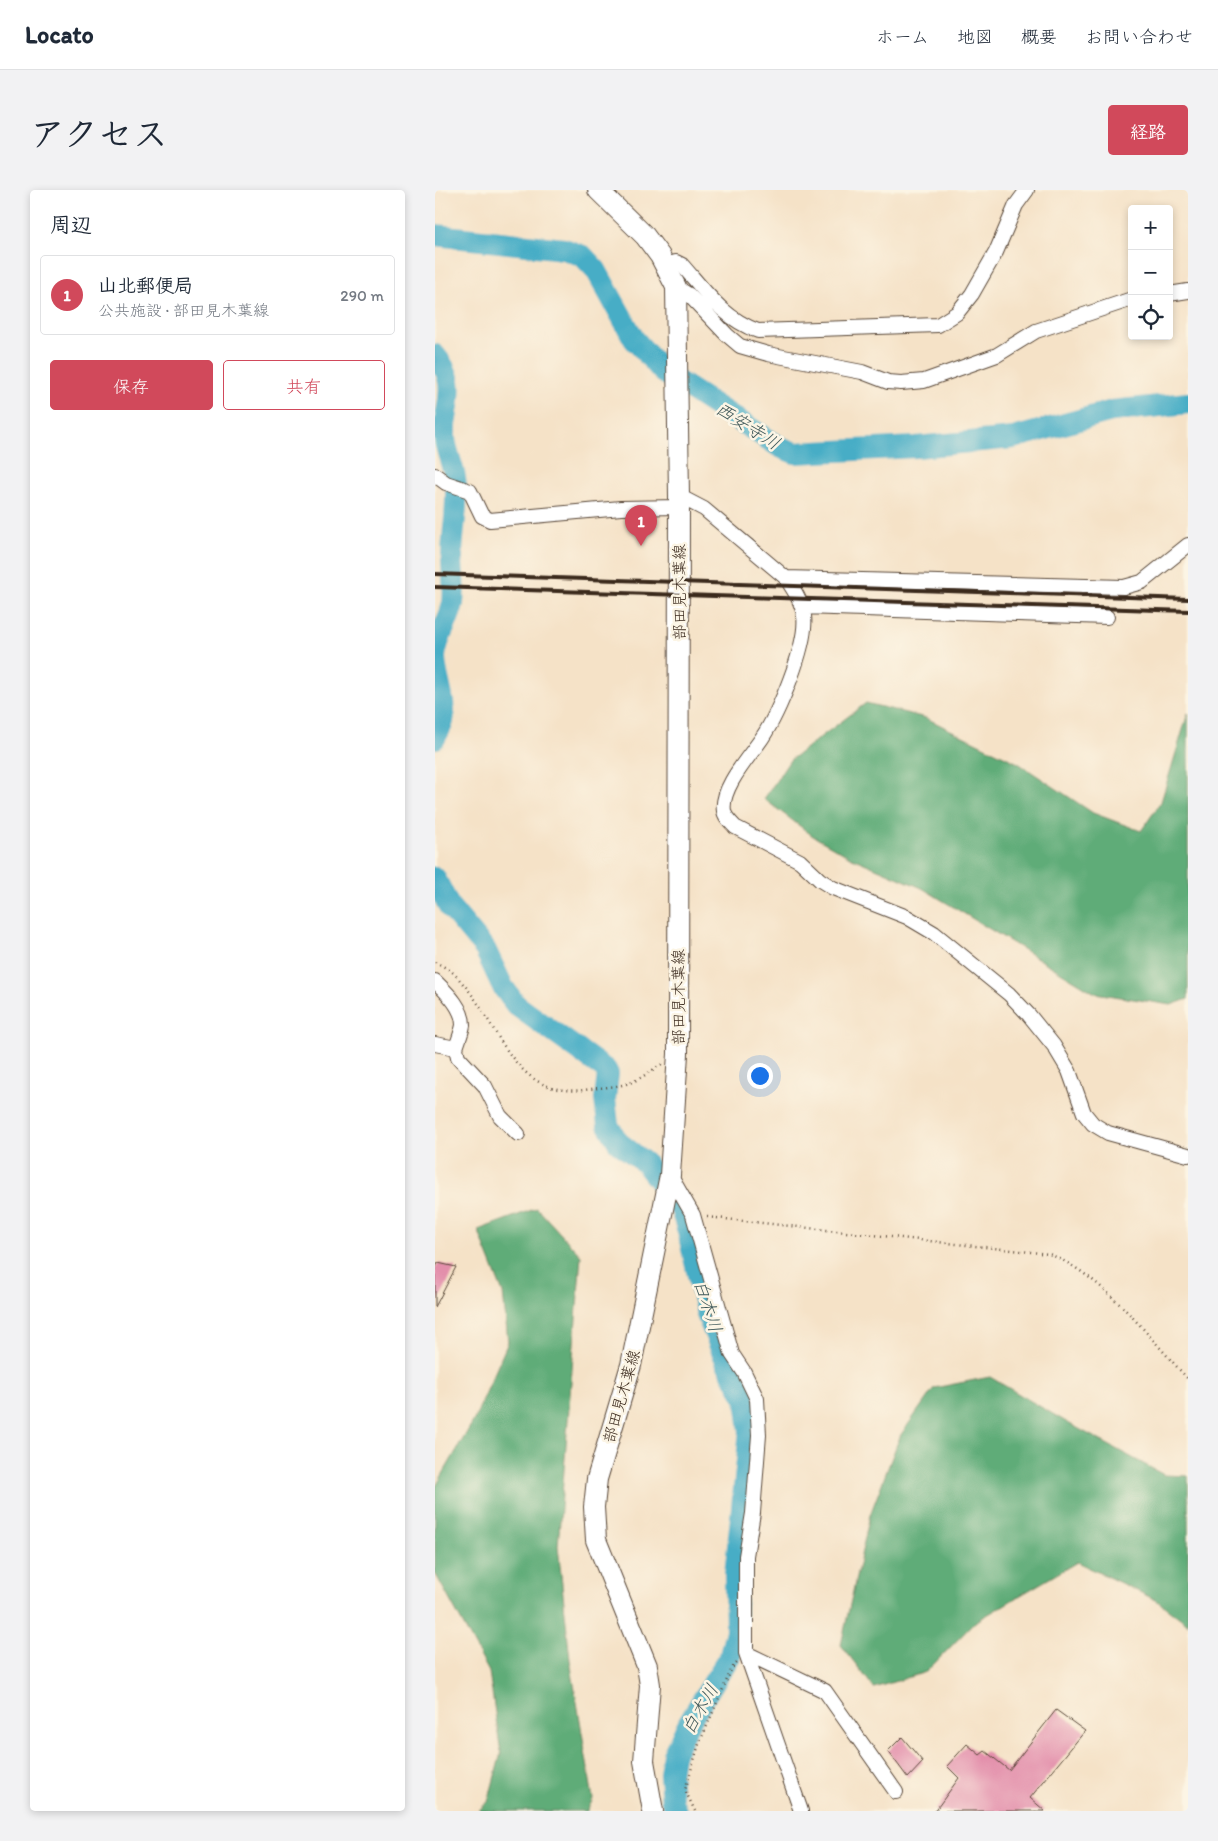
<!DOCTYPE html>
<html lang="ja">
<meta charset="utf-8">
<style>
:root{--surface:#fff;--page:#f2f2f3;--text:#1f2937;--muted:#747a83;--line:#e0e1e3;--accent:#d1495b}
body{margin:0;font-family:Itim,"Klee One",sans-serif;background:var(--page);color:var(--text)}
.controls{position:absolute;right:15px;top:15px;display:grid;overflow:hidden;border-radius:5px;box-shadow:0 2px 8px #0003}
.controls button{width:45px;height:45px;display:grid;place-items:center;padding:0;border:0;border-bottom:1px solid var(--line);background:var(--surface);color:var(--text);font:25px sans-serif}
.you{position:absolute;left:324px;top:885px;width:18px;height:18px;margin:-12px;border:4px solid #fff;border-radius:50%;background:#1a73e8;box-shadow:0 0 0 8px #1a73e833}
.badge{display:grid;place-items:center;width:32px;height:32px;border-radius:50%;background:var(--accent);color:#fff;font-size:16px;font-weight:700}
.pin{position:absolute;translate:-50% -41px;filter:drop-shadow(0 1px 2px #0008)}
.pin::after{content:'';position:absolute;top:26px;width:18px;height:15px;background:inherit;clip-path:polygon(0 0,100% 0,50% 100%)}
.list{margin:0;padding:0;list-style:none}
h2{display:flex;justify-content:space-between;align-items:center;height:65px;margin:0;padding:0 20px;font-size:21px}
h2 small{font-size:16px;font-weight:400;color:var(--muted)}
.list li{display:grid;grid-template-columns:32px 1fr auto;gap:15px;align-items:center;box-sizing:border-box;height:80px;margin:0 10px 10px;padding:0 10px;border:1px solid var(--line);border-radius:5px}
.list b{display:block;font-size:19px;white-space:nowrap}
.list p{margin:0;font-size:16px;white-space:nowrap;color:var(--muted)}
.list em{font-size:16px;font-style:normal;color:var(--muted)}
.actions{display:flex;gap:10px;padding:15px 20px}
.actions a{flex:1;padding:11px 0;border:1px solid var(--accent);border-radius:5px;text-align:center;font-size:18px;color:var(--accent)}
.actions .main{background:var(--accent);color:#fff}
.icon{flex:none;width:28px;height:28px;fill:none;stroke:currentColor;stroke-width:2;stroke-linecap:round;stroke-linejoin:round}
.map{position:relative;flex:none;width:753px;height:1621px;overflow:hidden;border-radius:5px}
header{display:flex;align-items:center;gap:30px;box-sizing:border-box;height:70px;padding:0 25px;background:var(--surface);border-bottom:1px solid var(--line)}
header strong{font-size:24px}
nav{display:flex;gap:28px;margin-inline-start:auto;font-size:18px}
.intro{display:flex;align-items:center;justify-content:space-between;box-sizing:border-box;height:120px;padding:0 30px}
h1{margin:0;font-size:35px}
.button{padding:12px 22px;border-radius:5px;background:var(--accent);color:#fff;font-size:18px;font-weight:700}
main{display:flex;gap:30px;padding:0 30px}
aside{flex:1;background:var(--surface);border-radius:5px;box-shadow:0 2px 8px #0003}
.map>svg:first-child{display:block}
</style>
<header>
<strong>Locato</strong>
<nav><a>ホーム</a><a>地図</a><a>概要</a><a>お問い合わせ</a></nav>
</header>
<div class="intro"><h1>アクセス</h1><a class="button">経路</a></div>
<main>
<aside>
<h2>周辺<small></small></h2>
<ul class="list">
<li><span class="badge">1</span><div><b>山北郵便局</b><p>公共施設 · 部田見木葉線</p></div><em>290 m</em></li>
</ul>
<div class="actions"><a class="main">保存</a><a>共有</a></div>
</aside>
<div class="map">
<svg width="753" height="1621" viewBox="0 0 753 1621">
<rect width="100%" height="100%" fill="#fcf5e5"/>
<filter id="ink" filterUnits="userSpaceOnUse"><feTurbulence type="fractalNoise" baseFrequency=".02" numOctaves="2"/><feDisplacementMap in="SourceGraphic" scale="10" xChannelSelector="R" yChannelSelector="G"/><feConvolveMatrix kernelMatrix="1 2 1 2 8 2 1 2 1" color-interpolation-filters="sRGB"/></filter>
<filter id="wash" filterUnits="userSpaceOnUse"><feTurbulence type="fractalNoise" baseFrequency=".0096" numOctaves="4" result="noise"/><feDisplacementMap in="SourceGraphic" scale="20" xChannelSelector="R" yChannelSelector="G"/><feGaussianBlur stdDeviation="1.12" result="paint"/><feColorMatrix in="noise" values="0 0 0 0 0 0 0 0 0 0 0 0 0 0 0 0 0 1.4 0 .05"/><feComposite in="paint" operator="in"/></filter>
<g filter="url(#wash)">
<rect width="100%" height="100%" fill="#f5e2c7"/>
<path fill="#5eac78" stroke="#4c6b4b" d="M431,513L491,528L583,573L658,623L706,641L726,612L753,523V809L736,815L660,803L487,698L415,667L378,646L329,609L355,570Z
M102,1018L146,1066L123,1356L135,1470L158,1609L152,1621H43L53,1612L66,1563L54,1482L0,1383V1298L40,1228L73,1152L68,1103L43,1040Z
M555,1187L633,1233L729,1285L753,1286V1434L721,1410L642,1372L540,1432L491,1482L439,1498L406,1455L435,1325L465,1246L499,1198Z"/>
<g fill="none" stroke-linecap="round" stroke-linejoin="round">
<path stroke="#47adc6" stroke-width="22" d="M0,45L129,59L148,66L161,80L199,149L228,182L345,257L360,263L481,257L578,248L677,221L753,213
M0,165C27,195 8,216 10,248C11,261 18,275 20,288C24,315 17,341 17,368C17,382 20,399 18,413C15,431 1,447 0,467C0,487 12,512 8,531C7,536 3,542 0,548
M0,688L14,716L50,759L68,797L81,815L171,880L173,884L170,909L173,935L183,952L210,973L246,1019L253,1041L272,1124L292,1173L311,1209L315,1241L300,1385L301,1441L295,1466L254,1532L238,1565L235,1584L237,1612L241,1621"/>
</g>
<g id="blocks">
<path fill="#e38fab" d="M3,1073L21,1077L0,1117V1079Z
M621,1520L650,1541L595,1608L610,1621H500L524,1588L512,1576L532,1554L545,1565L550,1561L574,1580Z
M467,1547L488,1572L473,1588L453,1561Z"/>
</g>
</g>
<g filter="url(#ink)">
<use href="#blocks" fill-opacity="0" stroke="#574637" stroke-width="1"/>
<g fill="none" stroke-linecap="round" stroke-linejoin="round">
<g stroke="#574637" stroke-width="16">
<path id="minor" d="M230,75L241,72L247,75C270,101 289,129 323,141L503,135L522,123L537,104L561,62L581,15L592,0
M241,97L254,105L292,145L305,156L333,164L427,182L453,192L466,193L489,191L562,165L601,141L697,109
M734,104L753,101
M0,285L11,293L35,301L47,326L55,330L186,318L244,317
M244,306L269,319L351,388C359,400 367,412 369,426C373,454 343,524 327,548C315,566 285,598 289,621C290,628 296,632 300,637L365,671L385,690L398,698L472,727L499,743L574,804L594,825L619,856L634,881L649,923L658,934L673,943L753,965
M351,388L689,397L707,392L753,355
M368,417L672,427
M0,791C11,802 28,817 28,835C27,842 23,851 21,858L0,854
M21,858L23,867L50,896L65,926L83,944
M235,985L258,1025L297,1164L309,1182L322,1209L324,1245L318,1323L311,1366V1463L366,1621
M311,1463L390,1501L461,1602"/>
</g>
<g stroke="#574637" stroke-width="22">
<path id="secondary" d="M163,0L210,46L225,66L241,97L244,306L243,864L235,985L196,1175L162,1289L159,1317L161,1350L212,1476L215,1495L209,1571L218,1621"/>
</g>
<path stroke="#574637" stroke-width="2.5" stroke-dasharray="1 4" stroke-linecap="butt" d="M0,772C7,776 17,780 22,787C66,831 75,913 156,899C169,897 185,897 197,892C207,888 217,880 227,874
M272,1027L614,1064C669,1086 713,1146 753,1189
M260,1621L250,1600L264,1554L297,1478L302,1473"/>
<use href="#minor" stroke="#fff" stroke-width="14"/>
<use href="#secondary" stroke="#fff" stroke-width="20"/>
<path stroke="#3b2a1e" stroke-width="4" d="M0,384L753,409
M0,397L753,421"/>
</g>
</g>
<g text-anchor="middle" stroke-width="5" stroke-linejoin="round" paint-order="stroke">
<g font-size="16" fill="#3b2a1e" stroke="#fcf5e5">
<text transform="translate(244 402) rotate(-90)" y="6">部田見木葉線</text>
<text transform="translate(243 807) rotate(-90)" y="6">部田見木葉線</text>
<text transform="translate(186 1206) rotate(-74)" y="6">部田見木葉線</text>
</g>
<g font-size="18" font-style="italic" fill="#3f5859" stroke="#fcf5e5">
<text transform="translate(313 236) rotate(32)" y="6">西安寺川</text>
<text transform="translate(273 1116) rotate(72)" y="6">白木川</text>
<text transform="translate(265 1519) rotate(-60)" y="6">白木川</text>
</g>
</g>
</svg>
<div class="controls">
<button>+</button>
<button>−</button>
<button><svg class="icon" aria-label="locate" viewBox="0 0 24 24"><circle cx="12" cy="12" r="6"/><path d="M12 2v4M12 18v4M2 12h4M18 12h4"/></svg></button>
</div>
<div class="you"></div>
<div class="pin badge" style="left:206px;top:356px">1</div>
</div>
</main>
